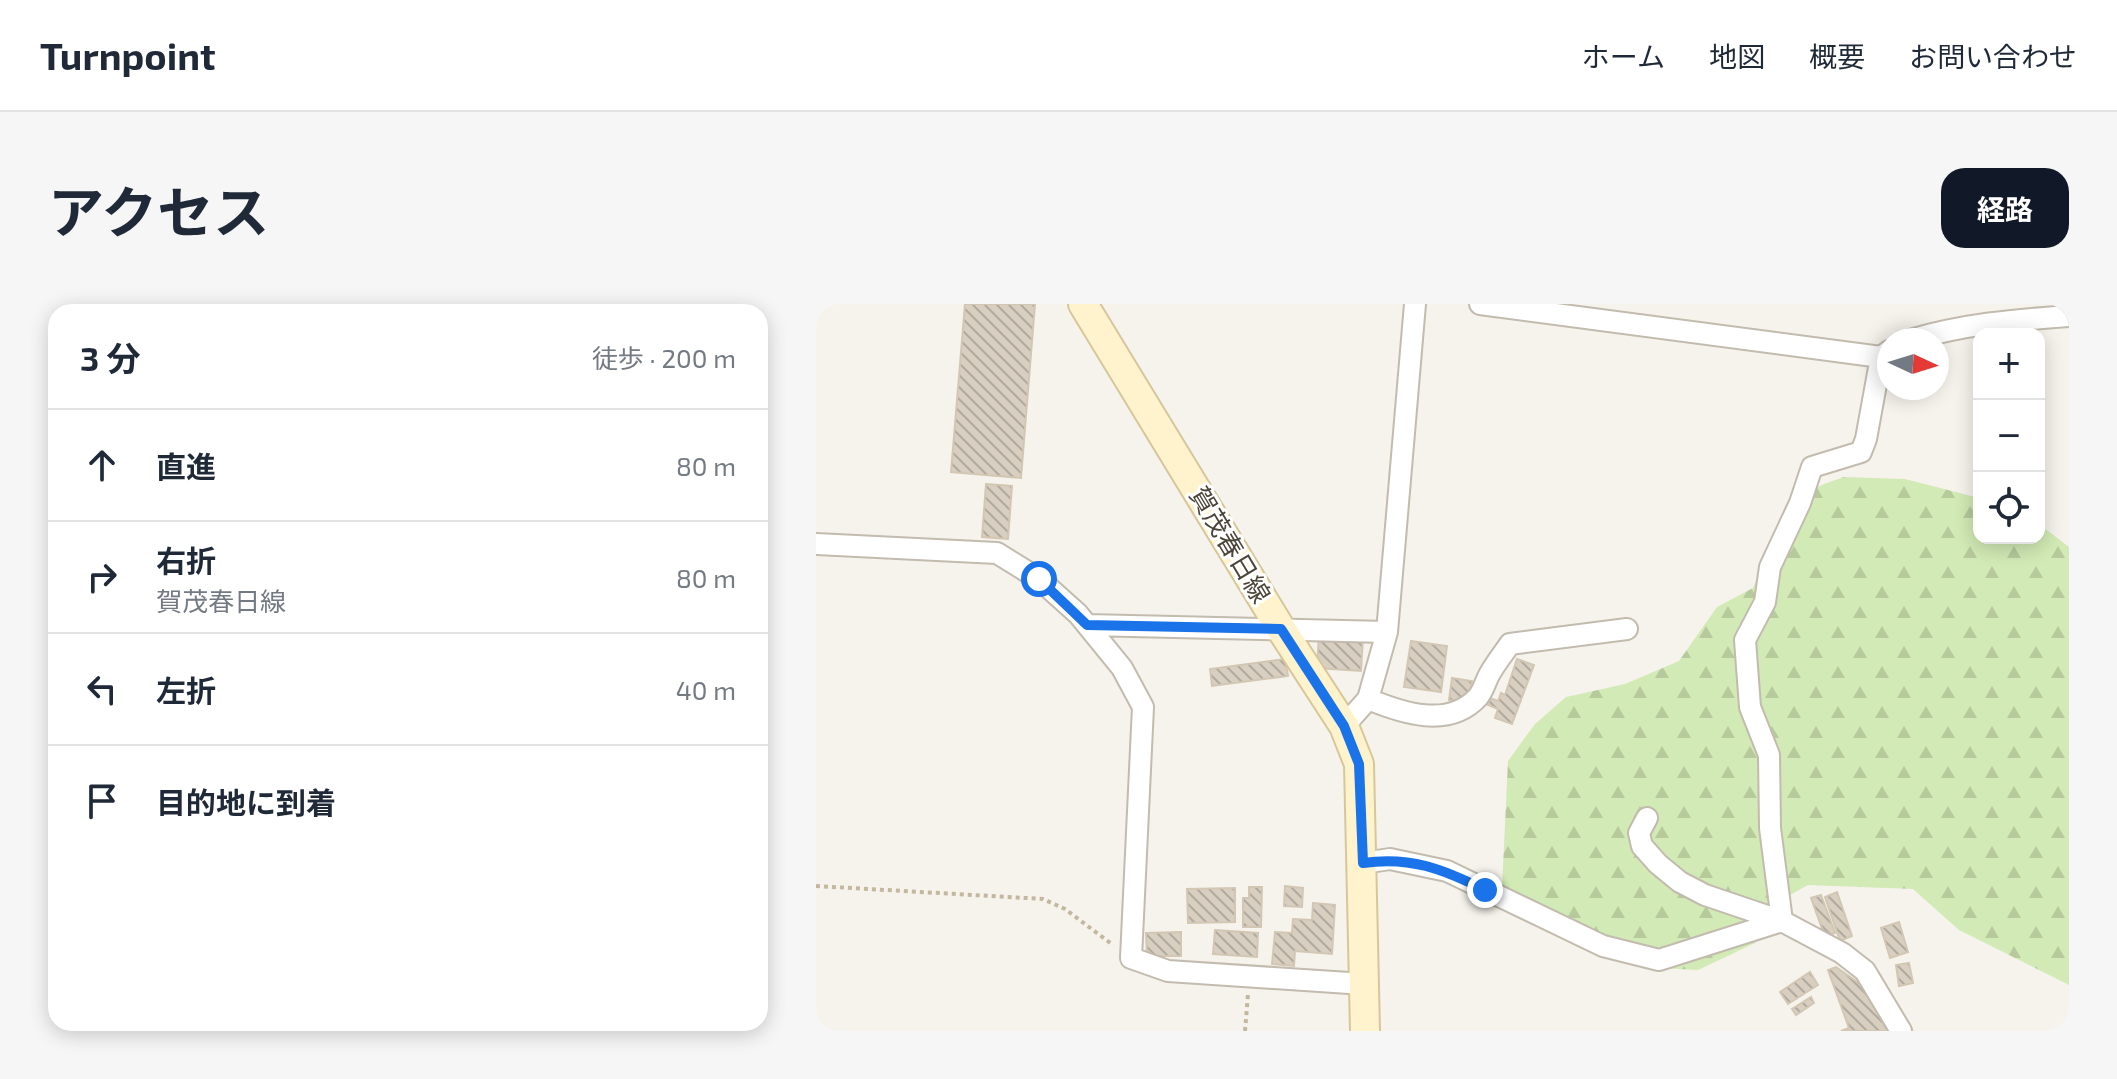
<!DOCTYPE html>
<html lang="ja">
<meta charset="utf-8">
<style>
:root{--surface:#fff;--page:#f6f6f7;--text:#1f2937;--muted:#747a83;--line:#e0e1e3;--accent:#111827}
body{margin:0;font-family:"Exo 2","Noto Sans JP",sans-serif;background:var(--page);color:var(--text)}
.controls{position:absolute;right:24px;top:24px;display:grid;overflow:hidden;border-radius:16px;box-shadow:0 4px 20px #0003}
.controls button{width:72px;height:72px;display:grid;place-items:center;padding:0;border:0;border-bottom:2px solid var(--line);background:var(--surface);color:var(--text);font:40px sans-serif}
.compass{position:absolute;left:1061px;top:24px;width:72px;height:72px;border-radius:50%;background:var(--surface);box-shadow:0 4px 20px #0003;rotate:94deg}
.stop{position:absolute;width:24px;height:24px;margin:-18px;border:6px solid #1a73e8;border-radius:50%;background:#fff}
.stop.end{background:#1a73e8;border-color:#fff;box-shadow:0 2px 8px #0008}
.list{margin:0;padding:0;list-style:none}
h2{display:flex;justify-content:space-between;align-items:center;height:104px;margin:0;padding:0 32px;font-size:34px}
h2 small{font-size:26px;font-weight:400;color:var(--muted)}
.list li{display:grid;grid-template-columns:52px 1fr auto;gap:24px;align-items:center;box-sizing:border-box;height:112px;padding:0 32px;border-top:2px solid var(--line)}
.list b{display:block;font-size:30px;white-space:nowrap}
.list p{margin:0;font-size:26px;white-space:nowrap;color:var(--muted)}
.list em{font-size:26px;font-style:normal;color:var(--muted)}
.icon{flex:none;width:44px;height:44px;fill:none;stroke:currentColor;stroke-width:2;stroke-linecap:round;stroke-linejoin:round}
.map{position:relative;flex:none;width:1253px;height:727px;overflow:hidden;border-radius:24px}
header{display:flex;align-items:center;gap:48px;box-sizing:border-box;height:112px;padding:0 40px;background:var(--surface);border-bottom:2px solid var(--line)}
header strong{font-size:38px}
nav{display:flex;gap:44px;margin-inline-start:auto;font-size:28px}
.intro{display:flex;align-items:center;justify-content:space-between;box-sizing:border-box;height:192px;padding:0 48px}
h1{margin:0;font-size:56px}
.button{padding:20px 36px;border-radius:24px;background:var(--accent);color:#fff;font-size:28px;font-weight:700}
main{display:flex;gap:48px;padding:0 48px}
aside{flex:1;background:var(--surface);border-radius:24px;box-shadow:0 4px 20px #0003}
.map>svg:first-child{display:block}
</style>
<header>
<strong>Turnpoint</strong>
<nav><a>ホーム</a><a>地図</a><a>概要</a><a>お問い合わせ</a></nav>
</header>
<div class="intro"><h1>アクセス</h1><a class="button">経路</a></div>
<main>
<aside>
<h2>3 分<small>徒歩 · 200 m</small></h2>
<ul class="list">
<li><svg class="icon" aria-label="ahead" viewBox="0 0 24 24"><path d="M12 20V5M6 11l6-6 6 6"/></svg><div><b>直進</b></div><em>80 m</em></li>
<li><svg class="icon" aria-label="right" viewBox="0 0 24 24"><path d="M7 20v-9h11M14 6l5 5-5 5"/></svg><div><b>右折</b><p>賀茂春日線</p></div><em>80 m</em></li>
<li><svg class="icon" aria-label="left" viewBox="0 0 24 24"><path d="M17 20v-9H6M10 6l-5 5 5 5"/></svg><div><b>左折</b></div><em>40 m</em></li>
<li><svg class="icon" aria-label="arrive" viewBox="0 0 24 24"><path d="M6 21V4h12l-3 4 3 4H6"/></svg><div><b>目的地に到着</b></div></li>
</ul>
</aside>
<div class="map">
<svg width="1253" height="727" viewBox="0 0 1253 727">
<defs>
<pattern id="forest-firs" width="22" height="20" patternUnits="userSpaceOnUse" patternTransform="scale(2)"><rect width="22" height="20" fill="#d2eab5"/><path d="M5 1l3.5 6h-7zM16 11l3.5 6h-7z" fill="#b6ca9c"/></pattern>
<pattern id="building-back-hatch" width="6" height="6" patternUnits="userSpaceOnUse" patternTransform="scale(2)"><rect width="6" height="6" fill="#d8cfc1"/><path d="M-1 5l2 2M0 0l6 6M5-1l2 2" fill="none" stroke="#b1aa9e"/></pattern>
</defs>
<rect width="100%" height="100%" fill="#f6f3ec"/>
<path fill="url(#forest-firs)" d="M1028,173L1089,175L1163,194V234H1223V220L1253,243V681L1143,626L1097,585L992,581L974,591L939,639L882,666L844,664L686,584L692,457L719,420L750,393L809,380L863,357L901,303L937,284L971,198L1008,180Z"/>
<path fill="url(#building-back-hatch)" stroke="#d3c7b4" stroke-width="2" d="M149,0H219L205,174L135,168Z
M170,180L196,182L192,235L166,233Z
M503,330L547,333L545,367L501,364Z
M595,337L631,342L625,388L588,383Z
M469,355L472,372L396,382L394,365Z
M701,355L718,361L696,420L679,414L682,405L672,401L674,394L682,397L685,389L689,391Z
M636,374L656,377L653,399L633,396Z
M469,582L487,584L486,603L468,602Z
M433,583H446L445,623H427V594H433Z
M419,584V618L372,619L371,585Z
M1021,588L1036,632L1024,637L1009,593Z
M1005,591L1019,629L1009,633L995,594Z
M497,599L519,601L516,650L479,647L478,662L456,660L459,628L476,629L477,615L496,616Z
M1083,618L1092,648L1074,654L1065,624Z
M399,626L442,629L441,653L397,650Z
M365,628V652H331L330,629Z
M1093,659L1097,679L1083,682L1080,661Z
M1020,663L1054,687L1070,727H1025L1033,724L1012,666Z
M994,668L1002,681L972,700L964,688Z
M995,693L998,699L980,711L976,705Z"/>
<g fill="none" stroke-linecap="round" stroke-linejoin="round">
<g stroke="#c2bbae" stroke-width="24">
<path id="minor" d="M664,0L1065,53
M1094,36C1149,20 1197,16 1253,12
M0,240L181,249L223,275L262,310L306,364L327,403L315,654L352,667L548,680
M271,321L571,328
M552,395C586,409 633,425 662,393C667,387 669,379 673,371C679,360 687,350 694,340L811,325
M528,422L552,395L571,328L599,0
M831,514L823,529L826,542L842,560L864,578L889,591L966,617L1026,649L1049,667L1085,727
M547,559L574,555L631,567L787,642L843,656L966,617
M966,617L954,524L953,451L934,403L929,336L949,298L954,263L984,199L996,163L1045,148L1050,135L1065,53L1073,47"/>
</g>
<g stroke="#d6c79b" stroke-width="32">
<path id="secondary" d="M267,0L465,325L528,422L543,460L549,727"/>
</g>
<path stroke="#c4b79f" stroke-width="4" stroke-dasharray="4 4" stroke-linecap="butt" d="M0,582L227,595L249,605L297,641
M429,727L432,690"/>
<use href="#minor" stroke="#fff" stroke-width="20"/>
<use href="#secondary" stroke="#fff3cd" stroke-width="28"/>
</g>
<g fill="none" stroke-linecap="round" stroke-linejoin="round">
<path stroke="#1a73e8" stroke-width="10" d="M223,275L271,321L465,325L528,422L543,460L547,559C594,552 627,565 669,586"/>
</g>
<g text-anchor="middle" stroke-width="6" stroke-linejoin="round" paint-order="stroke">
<g font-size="26" fill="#4b4439" stroke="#fff">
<text transform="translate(414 241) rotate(59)" y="9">賀茂春日線</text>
</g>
</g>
</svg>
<div class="controls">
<button>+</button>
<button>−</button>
<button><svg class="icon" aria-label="locate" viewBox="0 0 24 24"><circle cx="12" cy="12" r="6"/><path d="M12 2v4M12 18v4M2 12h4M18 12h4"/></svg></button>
</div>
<svg class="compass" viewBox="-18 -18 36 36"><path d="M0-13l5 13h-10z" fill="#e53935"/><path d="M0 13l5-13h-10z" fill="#747a83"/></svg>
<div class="stop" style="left:223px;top:275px"></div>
<div class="stop end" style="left:669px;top:586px"></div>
</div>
</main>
